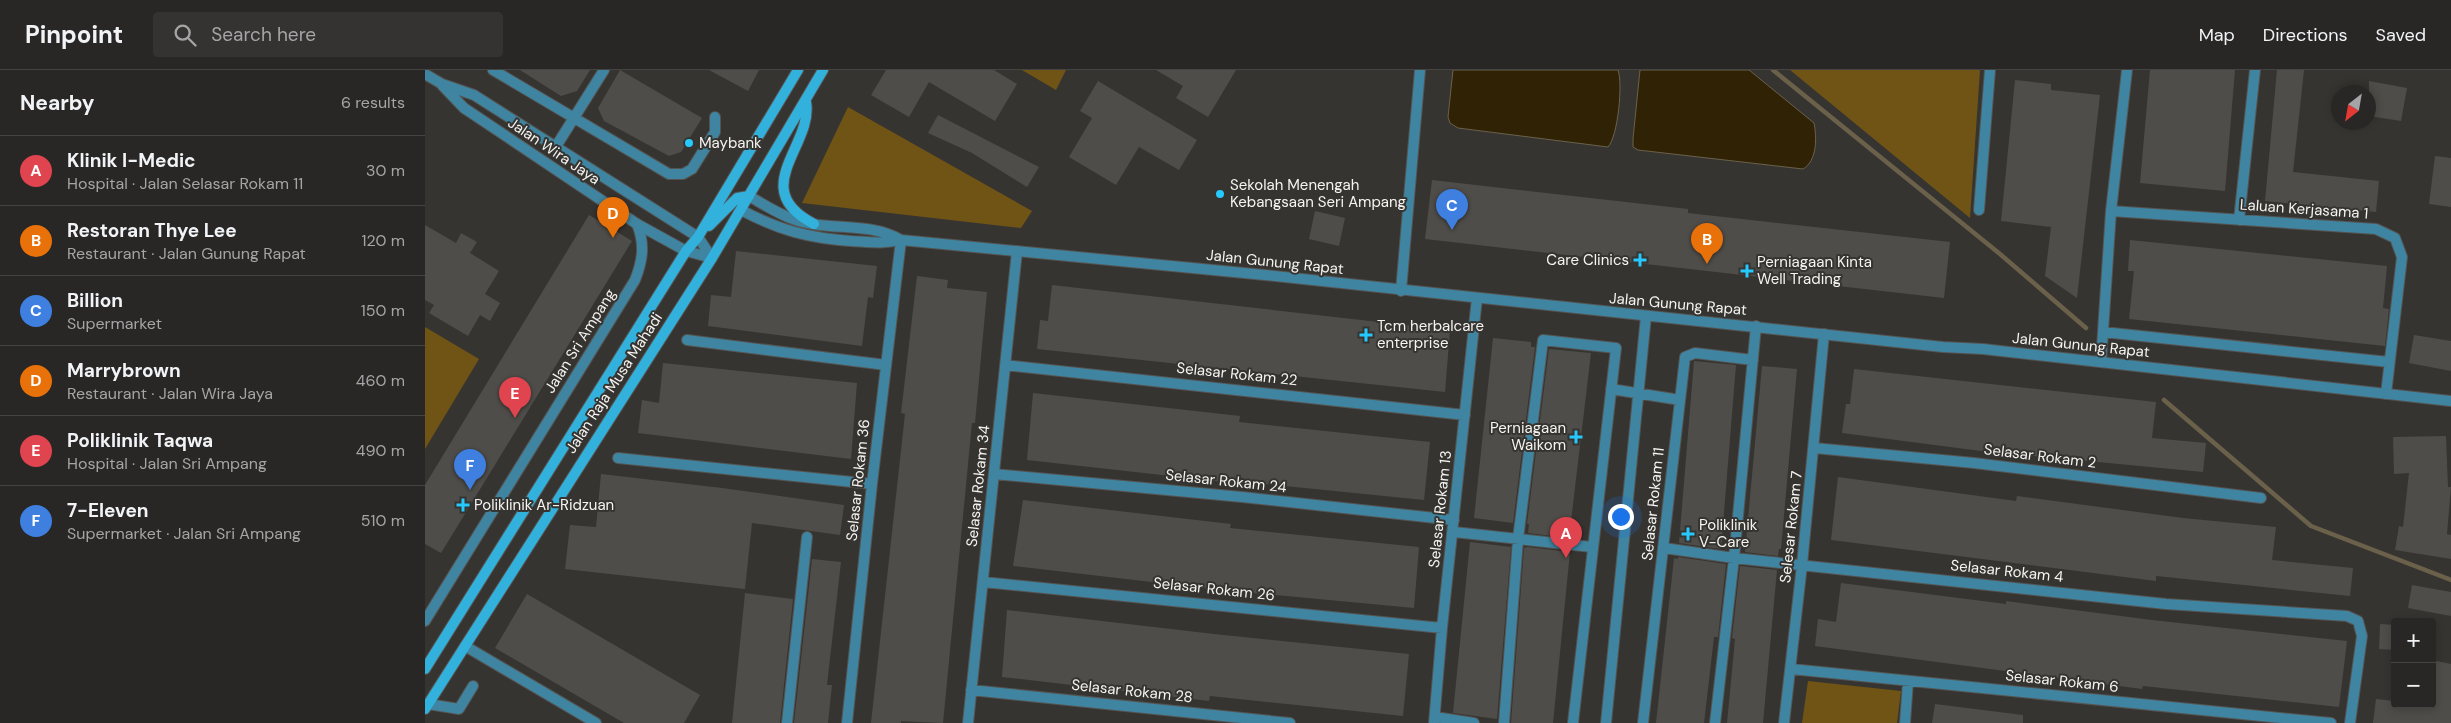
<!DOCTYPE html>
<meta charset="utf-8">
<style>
:root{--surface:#282725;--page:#343332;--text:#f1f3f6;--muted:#a5a5a7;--line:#444442;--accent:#8abfa5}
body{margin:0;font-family:"DM Sans",sans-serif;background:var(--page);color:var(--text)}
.controls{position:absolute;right:15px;bottom:15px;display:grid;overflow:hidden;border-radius:5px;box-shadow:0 2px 8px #0003}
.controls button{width:45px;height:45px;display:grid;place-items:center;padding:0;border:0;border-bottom:1px solid var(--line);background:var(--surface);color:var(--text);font:25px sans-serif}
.compass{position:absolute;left:1906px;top:15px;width:45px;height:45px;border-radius:50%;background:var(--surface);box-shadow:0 2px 8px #0003;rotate:211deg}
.you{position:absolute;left:1195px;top:446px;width:18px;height:18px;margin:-12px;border:4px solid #fff;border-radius:50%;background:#1a73e8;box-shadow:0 0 0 8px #1a73e833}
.badge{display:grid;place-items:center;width:32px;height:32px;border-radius:50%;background:var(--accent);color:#fff;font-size:16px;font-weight:700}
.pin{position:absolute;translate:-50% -41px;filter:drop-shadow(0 1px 2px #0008)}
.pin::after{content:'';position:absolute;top:26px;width:18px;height:15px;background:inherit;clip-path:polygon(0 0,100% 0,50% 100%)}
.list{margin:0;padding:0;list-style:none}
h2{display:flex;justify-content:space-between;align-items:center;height:65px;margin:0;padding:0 20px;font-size:21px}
h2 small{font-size:16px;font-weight:400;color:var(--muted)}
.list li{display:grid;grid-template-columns:32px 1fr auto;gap:15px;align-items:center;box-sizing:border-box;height:70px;padding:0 20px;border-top:1px solid var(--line)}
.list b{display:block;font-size:19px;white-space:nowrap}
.list p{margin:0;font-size:16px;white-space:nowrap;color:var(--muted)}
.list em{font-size:16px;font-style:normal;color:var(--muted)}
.icon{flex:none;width:28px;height:28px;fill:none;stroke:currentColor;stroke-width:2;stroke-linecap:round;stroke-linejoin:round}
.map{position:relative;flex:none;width:2026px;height:653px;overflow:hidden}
header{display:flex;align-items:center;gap:30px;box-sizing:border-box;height:70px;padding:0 25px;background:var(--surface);border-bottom:1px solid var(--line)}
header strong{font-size:24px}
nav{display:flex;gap:28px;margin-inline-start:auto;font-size:18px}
.search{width:350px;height:45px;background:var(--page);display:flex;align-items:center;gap:12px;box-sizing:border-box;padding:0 18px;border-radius:5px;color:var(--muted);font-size:19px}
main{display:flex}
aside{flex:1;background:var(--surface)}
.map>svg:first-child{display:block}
</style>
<header>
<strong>Pinpoint</strong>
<div class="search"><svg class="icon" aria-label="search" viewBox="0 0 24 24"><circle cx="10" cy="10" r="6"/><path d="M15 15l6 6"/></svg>Search here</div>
<nav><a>Map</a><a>Directions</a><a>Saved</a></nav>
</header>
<main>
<aside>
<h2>Nearby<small>6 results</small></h2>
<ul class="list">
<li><span class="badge" style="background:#e0444e">A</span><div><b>Klinik I-Medic</b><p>Hospital · Jalan Selasar Rokam 11</p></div><em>30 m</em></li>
<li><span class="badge" style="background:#e8710a">B</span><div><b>Restoran Thye Lee</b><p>Restaurant · Jalan Gunung Rapat</p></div><em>120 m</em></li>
<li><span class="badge" style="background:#3f7fe0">C</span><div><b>Billion</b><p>Supermarket</p></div><em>150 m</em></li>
<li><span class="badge" style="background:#e8710a">D</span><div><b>Marrybrown</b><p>Restaurant · Jalan Wira Jaya</p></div><em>460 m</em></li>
<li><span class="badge" style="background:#e0444e">E</span><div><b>Poliklinik Taqwa</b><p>Hospital · Jalan Sri Ampang</p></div><em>490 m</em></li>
<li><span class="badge" style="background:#3f7fe0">F</span><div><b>7-Eleven</b><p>Supermarket · Jalan Sri Ampang</p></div><em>510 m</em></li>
</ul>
</aside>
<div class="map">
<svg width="2026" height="653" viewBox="0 0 2026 653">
<rect width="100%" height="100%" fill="#363431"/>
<path fill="#705415" d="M597,0H641L631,20Z
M1365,0H1555L1545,148Z
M423,37L607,141L596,158L377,133Z
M0,257L54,289L0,379Z
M1383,611L1476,621L1472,653H1377Z"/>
<path fill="#302204" stroke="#6b614b" d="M1028,0H1193C1198,14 1193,66 1183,77L1033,58L1025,53L1023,47Z
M1215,0H1324L1389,53C1392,68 1392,91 1378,99L1213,80L1208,77V69Z"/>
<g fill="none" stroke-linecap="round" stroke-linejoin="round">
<path stroke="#6b614b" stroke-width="4.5" d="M1348,0L1575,184L1661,258
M1739,330L1886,456L2026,510"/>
</g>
<path fill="#4f4d49" d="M95,0H165L152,21L136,26Z
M195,0L277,48L256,82L244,86L179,51L173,38Z
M284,0H334L323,21Z
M461,0H569L592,14L570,51L504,12L484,47L446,25Z
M731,0H811L783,47L751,28L758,16Z
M1725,0H1810L1800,121L1715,113Z
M1852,0H1879L1868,102L1954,111L1951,142L1840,131Z
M1590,10L1626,14V20L1675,25L1652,228L1620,206L1626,157L1576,151Z
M673,11L772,70L754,100L714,77L691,115L644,87L667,48L655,41Z
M1944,11L1982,18L1976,51L1944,46Z
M513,45L614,97L602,117L547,83L503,63Z
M2010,86L2026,88V137L2004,134Z
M1007,110L1263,139V143L1525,172L1519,228L1000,169Z
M890,141L920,148L914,176L884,169Z
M164,145L207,171L16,483L0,474V415Z
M0,155L31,173L36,163L52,172L45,183L74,201L60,224L75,233L65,251L55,245L43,266L4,243L9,235L0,230Z
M1705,170L1962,196L1958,238L1964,239L1960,276L1704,249L1709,201H1703Z
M311,181L452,196L448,228L443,227L437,276L283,256L286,225L306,227Z
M492,206L523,210L522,218L562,222L550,353H547L518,653L476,651V653H446L480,344L476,343Z
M627,215L1025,260L1020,322L612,279L615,250L623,251Z
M1989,265L2026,271V301L1984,293Z
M1068,268L1106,272V277H1110L1088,453L1049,448Z
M1124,279L1166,283L1144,468L1103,463L1104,454H1102Z
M1269,291L1311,295L1296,479L1254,473Z
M238,293L432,313L426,389L213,363L217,330L234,333Z
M1337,296L1372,299L1356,479H1354L1353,486L1320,482Z
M1429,299L1731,332L1727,368L1781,373L1778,402L1556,381L1417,363L1421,334H1425Z
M608,323L815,346L814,352L1005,372L999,430L809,411V413L602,390Z
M2021,366L2023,417H2026L2022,464L2026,465V489L1970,480L1974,456L1978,457L1984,403L1969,404L1968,367Z
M176,404L297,418L419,435L415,465L327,453L320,519L140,499L145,455L171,457Z
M1413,407L1591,431L1592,426L1758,448L1851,457L1847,490L1928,498L1925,526L1731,506V511L1406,470Z
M598,430L806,454L805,458L994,477L989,538L796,520L588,496Z
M1045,472L1086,477L1072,649L1028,643Z
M1102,477L1145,482L1128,653H1086L1099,478Z
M1253,487L1301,494L1293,567H1289L1279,653H1231L1249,488L1253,489Z
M387,489L416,492L402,615H407L403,653H369Z
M1315,496L1352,500L1338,653H1302L1310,569L1307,568Z
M1416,513L1581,534V531L1727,550L1922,571L1914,637L1718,616L1717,619L1390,576L1393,549L1411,552Z
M1987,515L2026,522V546L1983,538Z
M320,523L368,529L355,653H307Z
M102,524L275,625L259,653H199L70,578Z
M582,540L789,564L984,584L978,646L785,626L784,631L577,607Z
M1955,554L1970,555V580L1954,579Z
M2007,590L2026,594V653H1948L1951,629L1970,631V634L2007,636Z
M1510,634L1598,645V653H1507Z"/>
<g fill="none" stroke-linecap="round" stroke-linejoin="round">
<g stroke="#555350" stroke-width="12">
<path id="minor" d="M68,0L244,104H258L267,99L290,62V47
M130,78L179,0
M1554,140L1565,0
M1686,141L1951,159L1970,168L1977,187L1961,324
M1814,150L1830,0
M976,221L995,0
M1678,262L1964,292
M262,270L461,295
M1676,292L1686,141L1702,0
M580,295L1040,345
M1186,319L1255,330
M1389,378L1549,393L1836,428
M193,388L447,414
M569,404L817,427L1029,450
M1029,462L1167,477
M1239,478L1309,488L1741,534L1922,546L1933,551L1937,566L1925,653
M558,512L1017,558
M0,551L210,210C218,190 220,174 212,154
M40,576L171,653
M1366,599L1906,653
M546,620L865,653
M0,637L3,634L34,639L48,616
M1010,647L1049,653
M362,653L382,467
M422,653L447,414L476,170
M543,653L592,181
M1009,653L1017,558L1052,228
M1079,653L1093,469L1118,270L1191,278L1148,653
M1181,653L1221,246
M1218,653L1260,287L1270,283L1328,290
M1290,653L1309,488L1331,256
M1359,653L1377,495L1399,264
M1480,653L1483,611"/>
</g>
<g stroke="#555350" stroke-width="12">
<path id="tertiary" d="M0,4L17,14L49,25L273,167L287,188
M17,15L39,38L212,154L261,181L287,188
M324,126C338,134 353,144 368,149C403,162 444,151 476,170
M316,140C354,160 383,168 426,171C444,172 459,174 476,170L840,205L1518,277L1558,279L2026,331"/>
</g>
<g stroke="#555350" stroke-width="12">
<path id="secondary" d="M381,32C389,75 321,119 389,154
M284,156L312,128L324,126
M0,599L261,181L273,167L373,0
M0,639L287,188L398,0"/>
</g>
<use href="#minor" stroke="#3f84a0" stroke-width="10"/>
<use href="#tertiary" stroke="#3f84a0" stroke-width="10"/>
<use href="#secondary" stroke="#33b1dd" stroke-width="10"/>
</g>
<g fill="#25c9fe" stroke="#363431" stroke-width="2">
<circle cx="264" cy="73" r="5"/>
<circle cx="795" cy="124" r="5"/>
<path d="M1212.5 182.5h5v5h5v5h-5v5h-5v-5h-5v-5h5z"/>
<path d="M1319.5 193.5h5v5h5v5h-5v5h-5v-5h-5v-5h5z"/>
<path d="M938.5 257.5h5v5h5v5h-5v5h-5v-5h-5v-5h5z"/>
<path d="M1148.5 359.5h5v5h5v5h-5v5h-5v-5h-5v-5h5z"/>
<path d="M35.5 427.5h5v5h5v5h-5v5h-5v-5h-5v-5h5z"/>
<path d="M1260.5 456.5h5v5h5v5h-5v5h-5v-5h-5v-5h5z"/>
</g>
<g text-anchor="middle" stroke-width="4" stroke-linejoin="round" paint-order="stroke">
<g font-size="15" fill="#f5f4f1" stroke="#363431" text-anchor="start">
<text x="274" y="78">Maybank</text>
<text x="805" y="120">Sekolah Menengah<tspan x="805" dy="17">Kebangsaan Seri Ampang</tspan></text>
<text x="1204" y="195" text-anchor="end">Care Clinics</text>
<text x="1332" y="197">Perniagaan Kinta<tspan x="1332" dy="17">Well Trading</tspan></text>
<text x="952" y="261">Tcm herbalcare<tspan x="952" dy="17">enterprise</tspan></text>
<text x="1141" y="363" text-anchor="end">Perniagaan<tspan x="1141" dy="17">Waikom</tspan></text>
<text x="49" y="440">Poliklinik Ar-Ridzuan</text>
<text x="1274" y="460">Poliklinik<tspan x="1274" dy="17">V-Care</tspan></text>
</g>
<g font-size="15" fill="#f5f4f1" stroke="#363431">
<text transform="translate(129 81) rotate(34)" y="5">Jalan Wira Jaya</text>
<text transform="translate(1879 139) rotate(4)" y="5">Laluan Kerjasama 1</text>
<text transform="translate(850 192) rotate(6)" y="5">Jalan Gunung Rapat</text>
<text transform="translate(1253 234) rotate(5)" y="5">Jalan Gunung Rapat</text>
<text transform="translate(155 271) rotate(-58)" y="5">Jalan Sri Ampang</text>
<text transform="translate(1656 275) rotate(6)" y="5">Jalan Gunung Rapat</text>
<text transform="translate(812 304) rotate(6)" y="5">Selasar Rokam 22</text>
<text transform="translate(189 313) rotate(-57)" y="5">Jalan Raja Musa Mahadi</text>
<text transform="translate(1615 386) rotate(7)" y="5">Selasar Rokam 2</text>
<text transform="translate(433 410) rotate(-84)" y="5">Selasar Rokam 36</text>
<text transform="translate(801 411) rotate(6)" y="5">Selasar Rokam 24</text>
<text transform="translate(553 416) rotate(-84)" y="5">Selasar Rokam 34</text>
<text transform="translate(1228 434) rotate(-84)" y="5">Selasar Rokam 11</text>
<text transform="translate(1015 439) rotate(-84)" y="5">Selasar Rokam 13</text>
<text transform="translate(1366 457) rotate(-84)" y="5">Selesar Rokam 7</text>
<text transform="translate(1582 501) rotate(6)" y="5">Selasar Rokam 4</text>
<text transform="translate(789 519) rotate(6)" y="5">Selasar Rokam 26</text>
<text transform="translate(1637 611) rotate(6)" y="5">Selasar Rokam 6</text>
<text transform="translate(707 621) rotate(6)" y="5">Selasar Rokam 28</text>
</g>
</g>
</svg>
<div class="controls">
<button>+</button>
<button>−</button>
</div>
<svg class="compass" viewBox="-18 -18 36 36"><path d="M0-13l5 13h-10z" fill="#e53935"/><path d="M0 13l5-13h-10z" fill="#a5a5a7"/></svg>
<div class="you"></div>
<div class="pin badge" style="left:1141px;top:488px;background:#e0444e">A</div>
<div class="pin badge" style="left:1282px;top:194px;background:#e8710a">B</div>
<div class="pin badge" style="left:1027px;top:160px;background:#3f7fe0">C</div>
<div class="pin badge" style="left:188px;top:168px;background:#e8710a">D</div>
<div class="pin badge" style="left:90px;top:348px;background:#e0444e">E</div>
<div class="pin badge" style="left:45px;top:420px;background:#3f7fe0">F</div>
</div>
</main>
